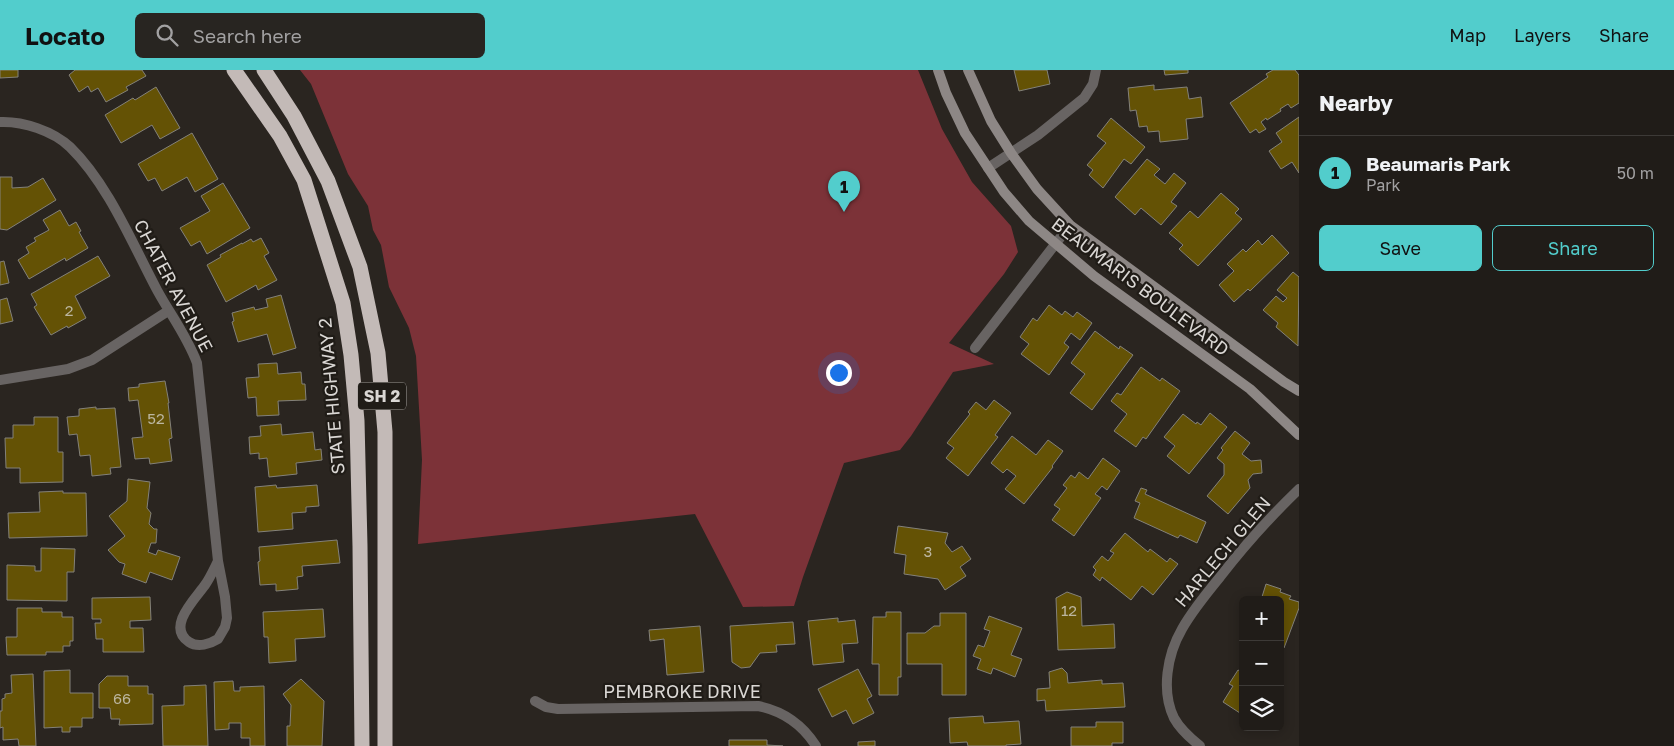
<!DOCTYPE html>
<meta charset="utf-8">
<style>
:root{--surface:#201c18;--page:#282521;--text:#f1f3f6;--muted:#a2a1a2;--line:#3d3a37;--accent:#52cdcc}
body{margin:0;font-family:"Golos Text",sans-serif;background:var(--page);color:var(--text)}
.controls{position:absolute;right:15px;bottom:15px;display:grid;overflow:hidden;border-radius:8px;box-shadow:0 2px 12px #0003}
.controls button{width:45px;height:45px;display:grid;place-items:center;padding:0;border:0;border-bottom:1px solid var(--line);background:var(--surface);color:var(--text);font:25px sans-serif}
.you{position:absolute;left:838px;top:302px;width:18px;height:18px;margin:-12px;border:4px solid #fff;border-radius:50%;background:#1a73e8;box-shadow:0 0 0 8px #1a73e833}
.badge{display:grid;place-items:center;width:32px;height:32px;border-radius:50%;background:var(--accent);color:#111;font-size:16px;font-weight:700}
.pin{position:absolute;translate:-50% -41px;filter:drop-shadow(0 1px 2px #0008)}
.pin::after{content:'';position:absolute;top:26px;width:18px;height:15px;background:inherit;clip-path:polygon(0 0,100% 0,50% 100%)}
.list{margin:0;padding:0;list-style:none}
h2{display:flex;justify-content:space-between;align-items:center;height:65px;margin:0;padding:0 20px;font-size:21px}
h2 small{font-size:16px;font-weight:400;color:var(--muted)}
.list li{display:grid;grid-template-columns:32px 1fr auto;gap:15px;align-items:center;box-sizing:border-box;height:75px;padding:0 20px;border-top:1px solid var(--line)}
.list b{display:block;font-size:19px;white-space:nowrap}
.list p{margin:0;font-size:16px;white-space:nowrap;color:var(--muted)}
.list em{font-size:16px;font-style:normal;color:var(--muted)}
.actions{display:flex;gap:10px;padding:15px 20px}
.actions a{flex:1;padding:11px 0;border:1px solid var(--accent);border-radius:8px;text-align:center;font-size:18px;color:var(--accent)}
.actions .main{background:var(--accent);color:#111}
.icon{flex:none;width:28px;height:28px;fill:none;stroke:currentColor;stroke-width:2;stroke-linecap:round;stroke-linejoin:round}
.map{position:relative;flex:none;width:1299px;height:676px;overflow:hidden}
header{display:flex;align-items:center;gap:30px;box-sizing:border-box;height:70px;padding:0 25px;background:var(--accent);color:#111}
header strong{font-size:24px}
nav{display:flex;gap:28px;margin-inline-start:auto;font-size:18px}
.search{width:350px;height:45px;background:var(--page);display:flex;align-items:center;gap:12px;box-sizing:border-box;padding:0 18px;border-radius:8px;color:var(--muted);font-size:19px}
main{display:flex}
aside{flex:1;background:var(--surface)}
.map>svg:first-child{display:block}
</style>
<header>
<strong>Locato</strong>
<div class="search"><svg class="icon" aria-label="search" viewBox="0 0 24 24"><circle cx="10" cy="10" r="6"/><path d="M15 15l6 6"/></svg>Search here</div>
<nav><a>Map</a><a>Layers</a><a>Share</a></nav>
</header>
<main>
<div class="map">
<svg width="1299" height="676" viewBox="0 0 1299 676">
<rect width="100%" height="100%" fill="#2a2520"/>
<path fill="#7c3238" d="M300,0H918L942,59L972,112L1011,156L1018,182L1004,204L949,273L994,294L953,302L911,366L900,380L844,393L803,507L794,536L743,537L695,444L418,474L422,390L416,286L409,258L389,217L381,175L373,160L368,136L348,104L311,14Z"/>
<path fill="#645205" stroke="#83817a" d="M0,0H18V7L0,8Z
M75,0H142L146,6L126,17L128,20L106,32L98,18L91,22L88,16L79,22L69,5Z
M1014,0H1047L1050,14L1019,21Z
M1164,0H1188V3L1165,5Z
M1273,0H1295L1299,5V33L1291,38L1288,34L1280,39L1281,41L1267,50L1266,48L1261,52L1266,59L1259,63L1256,59L1250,63L1230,33L1268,7L1266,4Z
M1154,15V20L1187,17L1189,29L1201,27L1203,47L1186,49L1188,69L1160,72L1159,61L1148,62L1147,56L1139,57L1136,40L1130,41L1128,18Z
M156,17L180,58L160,69L152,55L121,73L105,45L133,28L135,30Z
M1299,47V103L1292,92L1281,99L1269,81L1282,72L1276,63Z
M1111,48L1145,77L1131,94L1124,89L1103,118L1089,105L1093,100L1087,95L1106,73L1097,66Z
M192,63L218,109L195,122L187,107L162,121L155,108L148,111L138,94Z
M1147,89L1160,99L1154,105L1165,114L1174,103L1186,113L1171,132L1177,136L1161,155L1141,138L1135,145L1115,127Z
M0,107H12V118L28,117L43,108L56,130L7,160L0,159Z
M223,113L250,158L207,184L200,171L191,176L180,158L210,141L201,126Z
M1221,123L1239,139L1235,143L1242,149L1198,196L1179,179L1183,175L1169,163L1190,141L1198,148Z
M60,140L69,156L76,152L81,161L79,162L88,178L66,191L65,188L29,209L18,190L29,183L26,177L36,171L34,168L49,160L43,150Z
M1272,165L1289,183L1250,221L1248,219L1234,232L1219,215L1234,201L1227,194L1243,179L1246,182L1258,170L1262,175Z
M261,168L269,183L264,186L277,210L258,220L256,215L226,232L207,195L221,187L220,185L242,173V174L251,169L253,172Z
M98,186L110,206L75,226L86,248L68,258L67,256L51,265L34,237L37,235L31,224Z
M4,191L9,213L0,215V192Z
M1293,202L1299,207L1298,276L1276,257L1278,253L1263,240L1276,226L1283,232L1287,228L1277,220Z
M281,225L296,278L273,285L267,264L238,272L232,252L234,251L232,243L254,237L255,240L268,237L266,229Z
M7,228L13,251L0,254V230Z
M1049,235L1062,245L1065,241L1073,247L1077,242L1092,253L1080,270L1071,263L1064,273L1069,277L1049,305L1021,284L1029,274L1020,267L1033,248L1037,251Z
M1095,261L1119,279L1120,276L1133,285L1092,340L1070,323L1085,304L1071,293Z
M277,293L278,304L301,302L302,314H305L306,330L278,331L279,345L257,346L256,327L248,328L246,308L259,307L258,294Z
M1141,297L1160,311L1162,308L1180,321L1146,369L1143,367L1136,377L1114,361L1127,344L1111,331L1117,323L1121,325Z
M165,311L169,333H168L172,368L169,369L172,391L150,394L149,388L135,389L132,368L143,367L138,330L129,331L128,318L139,317V314Z
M994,330L1011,343L995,365L998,367L968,406L946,388L954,378L947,373L970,344L968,342L976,332L986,340Z
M96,337V339L115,338L121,397L110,398L111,404L92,406L90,385L80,386L77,364L69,365L67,347L79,346V339Z
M1210,343L1227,357L1189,404L1167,386L1175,376L1164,367L1183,344L1196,354L1197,352L1201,355Z
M34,347H58V382H63V412L20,413V398H6L5,368H13V355H34Z
M281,354L282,365L313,362L315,380L321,379L322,390L296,393L297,404L269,407L267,388L259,389V383L250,384L249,367L261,366L260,356Z
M1235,361L1250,373L1242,384L1251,391L1261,390L1262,403L1253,404L1248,410L1250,418L1228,444L1207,426L1224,405V394L1217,388L1223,380L1221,378Z
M1012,366L1036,385L1048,370L1063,381L1052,396L1053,397L1024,434L1005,419L1016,406L1007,399L1003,403L991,393Z
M1103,388L1120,401L1107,420L1102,416L1095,424L1101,428L1074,466L1052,450L1060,439L1054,435L1067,418L1063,415L1071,405L1075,408L1079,402L1088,409Z
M128,409L150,412L147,438L151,443L149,454L154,459H157L156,473H151L148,482L156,485L158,480L180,487L172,510L150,502L146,513L122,504L125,494L119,492L108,480L125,466L109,446L127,431Z
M276,415L277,418L317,415L319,436L306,437V442L292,443L293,459L258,462L255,417Z
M1141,418L1147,420L1145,424L1206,452L1197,473L1180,465L1178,468L1134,448L1140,433L1135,431Z
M63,421V423H86L87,466L9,468L8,443L40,442L39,422Z
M898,456L948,463L945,473L952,482L962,476L971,489L960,497L966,506L945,520L938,509L904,504L906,485L894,483Z
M1125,463L1148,482L1150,479L1167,492L1170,488L1178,494L1153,525L1142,516L1131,530L1102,507L1100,511L1093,505L1096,500L1093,497L1102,486L1108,491L1114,483L1110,481Z
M337,470L340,493L302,496L303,506L297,507L298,519L276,521V514L260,515L258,492L260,491L259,477Z
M41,478L75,479L74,502H67V531L7,530V495L35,496V501H41Z
M1266,514L1281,519L1280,522L1291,526L1289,529L1299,532V538L1284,578L1280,576V530H1261Z
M1067,522L1081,527L1082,556L1114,554L1115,578L1058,580L1056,528Z
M150,527L151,550L130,551V558H143L144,582H103V569H96L95,553H101V549H92V528Z
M17,538H42V542H62V547H73V571H70V576H63V582H46V585H7L6,567H17Z
M323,539L325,567L295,569L296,591L269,593L268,567H264L263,542Z
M886,542H901V607H898V625H879V594H872L873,547H886Z
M940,543H966V625H942V594H907V563H925L934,556H940Z
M989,546L1022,558L1011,585L1022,589L1015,607L993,598L991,604L977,599L981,589L973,586L978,575L984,577L990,561L984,559Z
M838,548V552L855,550L858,573L842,574L844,592L813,595L808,551Z
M793,552L795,574L776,575L777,582L760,583L750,597L741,598L732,592L730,556Z
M700,556L704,602L667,605L664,569L650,571L649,560Z
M1062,598L1067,603L1068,613L1102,610V614L1123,613L1125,637L1046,641L1045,630L1037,631V619L1050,618L1049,602Z
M858,599L872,626L867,629L874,643L853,654L846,640L832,647L818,619Z
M70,600V623H93V648H82V657H70V662H62V657L44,658V601Z
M1238,600L1242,602L1243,600V645L1223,632L1233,616L1229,614Z
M33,604L36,676H19L18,669L3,670V657L0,658V641H2V629L5,628V624L12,623L11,605Z
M107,606H128V616H148V624H153V654L119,655L120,649H111L110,638H99V614Z
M301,609L324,631L322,676H287V656H290L291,635L283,624Z
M233,611L234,621H240V617L264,616L265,676H250V668H241V653H229V659L215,660L214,612Z
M206,615L208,676H163L162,636L184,635V616Z
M983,646L984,653L1019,651L1021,674L1006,675V676H968L967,672L950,673L949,648Z
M1096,652H1123V673H1112V676H1071V657H1096Z
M729,670H767V675L783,676H729Z
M875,671V676H858V672Z"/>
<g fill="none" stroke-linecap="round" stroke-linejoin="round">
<path stroke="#686463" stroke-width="10" d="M0,52C23,51 53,61 70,77C108,114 132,173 157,220C170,244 187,266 197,293L218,491L225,527L227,548L225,557L218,569C210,574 198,578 189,572C166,557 195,529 205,515C210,508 214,499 218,491
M988,98L1038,65L1084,28L1093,14L1096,0
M975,278L1070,155
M0,310L68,299L92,290L168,241
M535,631L546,637L558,639L758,636C783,641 802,654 816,676
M1200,676C1190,668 1180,659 1174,648C1161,621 1167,585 1182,559C1192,541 1206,524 1220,507C1244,476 1271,446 1299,419"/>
<path stroke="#8d8785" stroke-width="10" d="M938,0L946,23L965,63L1004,122L1029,151L1094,206L1250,319L1299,365
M968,0L991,51L1011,83L1037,119L1070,155L1284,312L1299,321"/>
<path stroke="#c3bab7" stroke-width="15" d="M234,0L280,66L304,110L343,233L351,285L357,351L360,476L362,676
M264,0L294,46L328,111L360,197L378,283L385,362V676"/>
</g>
<g text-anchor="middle" stroke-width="4.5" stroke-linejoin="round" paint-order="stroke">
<g font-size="15" fill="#bcb6a0">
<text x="69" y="246">2</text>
<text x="156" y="354">52</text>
<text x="928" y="487">3</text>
<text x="1069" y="546">12</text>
<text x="122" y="634">66</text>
</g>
<rect fill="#201c17" stroke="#a29f9b" stroke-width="1" x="358" y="312.5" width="48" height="27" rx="4"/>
<g font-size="16" font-weight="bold" fill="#dad7d4">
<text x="382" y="332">SH 2</text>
</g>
<g font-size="18" fill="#dad7d4" stroke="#201c17">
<text transform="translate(173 216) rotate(62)" y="6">CHATER AVENUE</text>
<text transform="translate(1140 217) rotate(37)" y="6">BEAUMARIS BOULEVARD</text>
<text transform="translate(332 326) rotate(-95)" y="6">STATE HIGHWAY 2</text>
<text transform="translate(1223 482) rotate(-50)" y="6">HARLECH GLEN</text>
<text x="682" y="628">PEMBROKE DRIVE</text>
</g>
</g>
</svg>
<div class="controls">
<button>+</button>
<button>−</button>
<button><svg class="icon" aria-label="layers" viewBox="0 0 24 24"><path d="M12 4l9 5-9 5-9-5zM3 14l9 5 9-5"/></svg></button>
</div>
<div class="you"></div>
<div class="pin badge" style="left:844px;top:142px">1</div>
</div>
<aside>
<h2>Nearby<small></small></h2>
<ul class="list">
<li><span class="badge">1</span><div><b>Beaumaris Park</b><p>Park</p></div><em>50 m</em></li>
</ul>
<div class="actions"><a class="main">Save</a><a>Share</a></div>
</aside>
</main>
